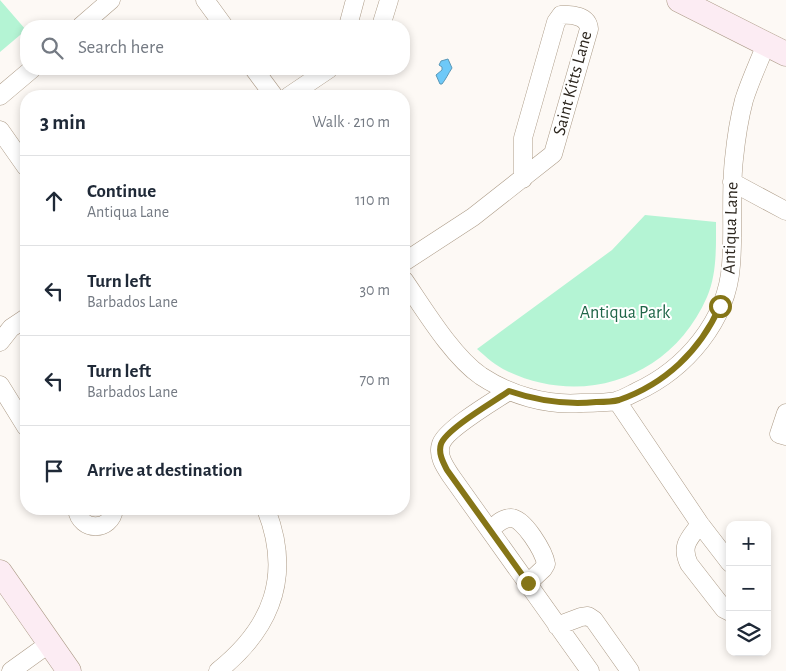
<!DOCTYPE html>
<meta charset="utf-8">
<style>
:root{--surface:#fff;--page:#f6f6f7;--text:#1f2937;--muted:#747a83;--line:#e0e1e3}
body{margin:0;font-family:"Alegreya Sans",sans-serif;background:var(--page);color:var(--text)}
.controls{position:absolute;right:15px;bottom:15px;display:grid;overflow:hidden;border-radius:10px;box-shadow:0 2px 8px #0003}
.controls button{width:45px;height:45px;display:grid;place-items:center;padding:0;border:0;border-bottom:1px solid var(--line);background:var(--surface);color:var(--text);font:25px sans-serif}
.stop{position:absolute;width:15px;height:15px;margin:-11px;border:4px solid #857517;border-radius:50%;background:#fff}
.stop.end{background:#857517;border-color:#fff;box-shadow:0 1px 5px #0008}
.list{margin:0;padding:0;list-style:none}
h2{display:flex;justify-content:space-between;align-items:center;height:65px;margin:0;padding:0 20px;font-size:21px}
h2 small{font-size:16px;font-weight:400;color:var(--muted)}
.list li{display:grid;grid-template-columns:32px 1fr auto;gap:15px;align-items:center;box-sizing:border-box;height:90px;padding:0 20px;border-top:1px solid var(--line)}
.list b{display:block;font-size:19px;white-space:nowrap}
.list p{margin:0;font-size:16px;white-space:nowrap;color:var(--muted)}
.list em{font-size:16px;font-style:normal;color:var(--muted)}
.icon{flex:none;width:28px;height:28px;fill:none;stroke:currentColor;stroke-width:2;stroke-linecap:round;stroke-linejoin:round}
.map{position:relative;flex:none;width:786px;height:671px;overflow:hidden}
.search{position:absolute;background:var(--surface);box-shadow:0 2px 8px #0003;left:20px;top:20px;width:390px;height:55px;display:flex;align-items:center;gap:12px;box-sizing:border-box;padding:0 18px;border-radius:20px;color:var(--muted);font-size:19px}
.panel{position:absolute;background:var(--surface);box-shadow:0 2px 8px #0003;left:20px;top:90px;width:390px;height:425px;border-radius:20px}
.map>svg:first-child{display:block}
</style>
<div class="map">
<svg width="786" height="671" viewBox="0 0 786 671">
<rect width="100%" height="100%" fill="#fdf9f5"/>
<path fill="#b4f4d4" d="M0,0L26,30L0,52Z
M645,215L716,222C716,247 717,274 707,297C672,377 585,408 507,371C496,366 486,357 477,349L612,250Z"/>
<path fill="#6ec9f8" stroke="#5a98b7" d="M448,59L452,68C448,74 446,79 442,84H440L436,75L442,70V67L439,65L441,61Z"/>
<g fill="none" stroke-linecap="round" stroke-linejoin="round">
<g stroke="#ac9b87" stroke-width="19">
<path id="street" d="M205,0L224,26
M81,26L111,0
M348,26L355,0
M381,26L389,0
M254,69L274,96
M0,96L32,69
M289,96L329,69
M0,130L26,167
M732,182L786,211
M404,262L473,217L553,154L589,29C588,16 572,14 561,15L556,22L523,138V179
M404,280C424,309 452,356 481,376C510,395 547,406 582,403C593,403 605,403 616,401C623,399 630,395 636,392C686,369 727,321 731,265C734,230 730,194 734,159C736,139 739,119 744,100C750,81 759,62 766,44
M0,342L11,328L26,318
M0,385L26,427
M509,391C494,401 446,429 441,444C437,456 445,467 451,476L590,671
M617,401L700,524L730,563
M786,413L779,434L786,436
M77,509C80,532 111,532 114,509
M700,524C690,538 680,545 689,564L724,609L730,612
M490,530C496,525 502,518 511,518C524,518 544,552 546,564L543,569L528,583
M557,626L581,617L588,616L594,620L630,671
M11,671L50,643
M218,671C273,627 292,575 266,509"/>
</g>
<g stroke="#ac9b87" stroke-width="25">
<path id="secondary" d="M679,0L786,54
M0,572L69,671"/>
</g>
<use href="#street" stroke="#fff" stroke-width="18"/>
<use href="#secondary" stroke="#fcecf3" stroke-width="24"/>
</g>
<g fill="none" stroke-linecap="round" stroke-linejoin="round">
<path stroke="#857517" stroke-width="6" d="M528,583L447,470C443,462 438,453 441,444C446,429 495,401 509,391C538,401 565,405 596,402C603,402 612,402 619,400C665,384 700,351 720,306"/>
</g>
<g text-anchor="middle" stroke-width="4" stroke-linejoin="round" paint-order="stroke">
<g font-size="18" fill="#2d271f" stroke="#fff">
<text transform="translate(572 83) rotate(-75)" y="6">Saint Kitts Lane</text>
<text transform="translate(730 228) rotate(-88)" y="6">Antiqua Lane</text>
</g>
<g font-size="18" fill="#1f6548" stroke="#fff">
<text x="625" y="318">Antiqua Park</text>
</g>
</g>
</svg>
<div class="controls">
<button>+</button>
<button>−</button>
<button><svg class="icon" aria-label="layers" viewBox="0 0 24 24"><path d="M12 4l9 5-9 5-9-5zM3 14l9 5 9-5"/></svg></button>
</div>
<div class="stop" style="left:720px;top:306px"></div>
<div class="stop end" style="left:528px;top:583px"></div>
<div class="search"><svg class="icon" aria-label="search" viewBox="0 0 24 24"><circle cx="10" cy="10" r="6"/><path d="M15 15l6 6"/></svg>Search here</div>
<section class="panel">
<h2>3 min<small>Walk · 210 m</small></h2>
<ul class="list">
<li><svg class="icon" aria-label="ahead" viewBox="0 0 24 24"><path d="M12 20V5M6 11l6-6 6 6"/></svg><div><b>Continue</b><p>Antiqua Lane</p></div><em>110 m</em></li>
<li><svg class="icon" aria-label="left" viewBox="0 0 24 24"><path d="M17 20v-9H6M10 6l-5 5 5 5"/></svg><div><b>Turn left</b><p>Barbados Lane</p></div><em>30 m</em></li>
<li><svg class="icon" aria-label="left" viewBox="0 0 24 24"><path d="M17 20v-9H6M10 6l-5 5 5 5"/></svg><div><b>Turn left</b><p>Barbados Lane</p></div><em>70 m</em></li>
<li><svg class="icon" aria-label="arrive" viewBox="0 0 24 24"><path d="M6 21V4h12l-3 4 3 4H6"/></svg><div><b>Arrive at destination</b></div></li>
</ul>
</section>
</div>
